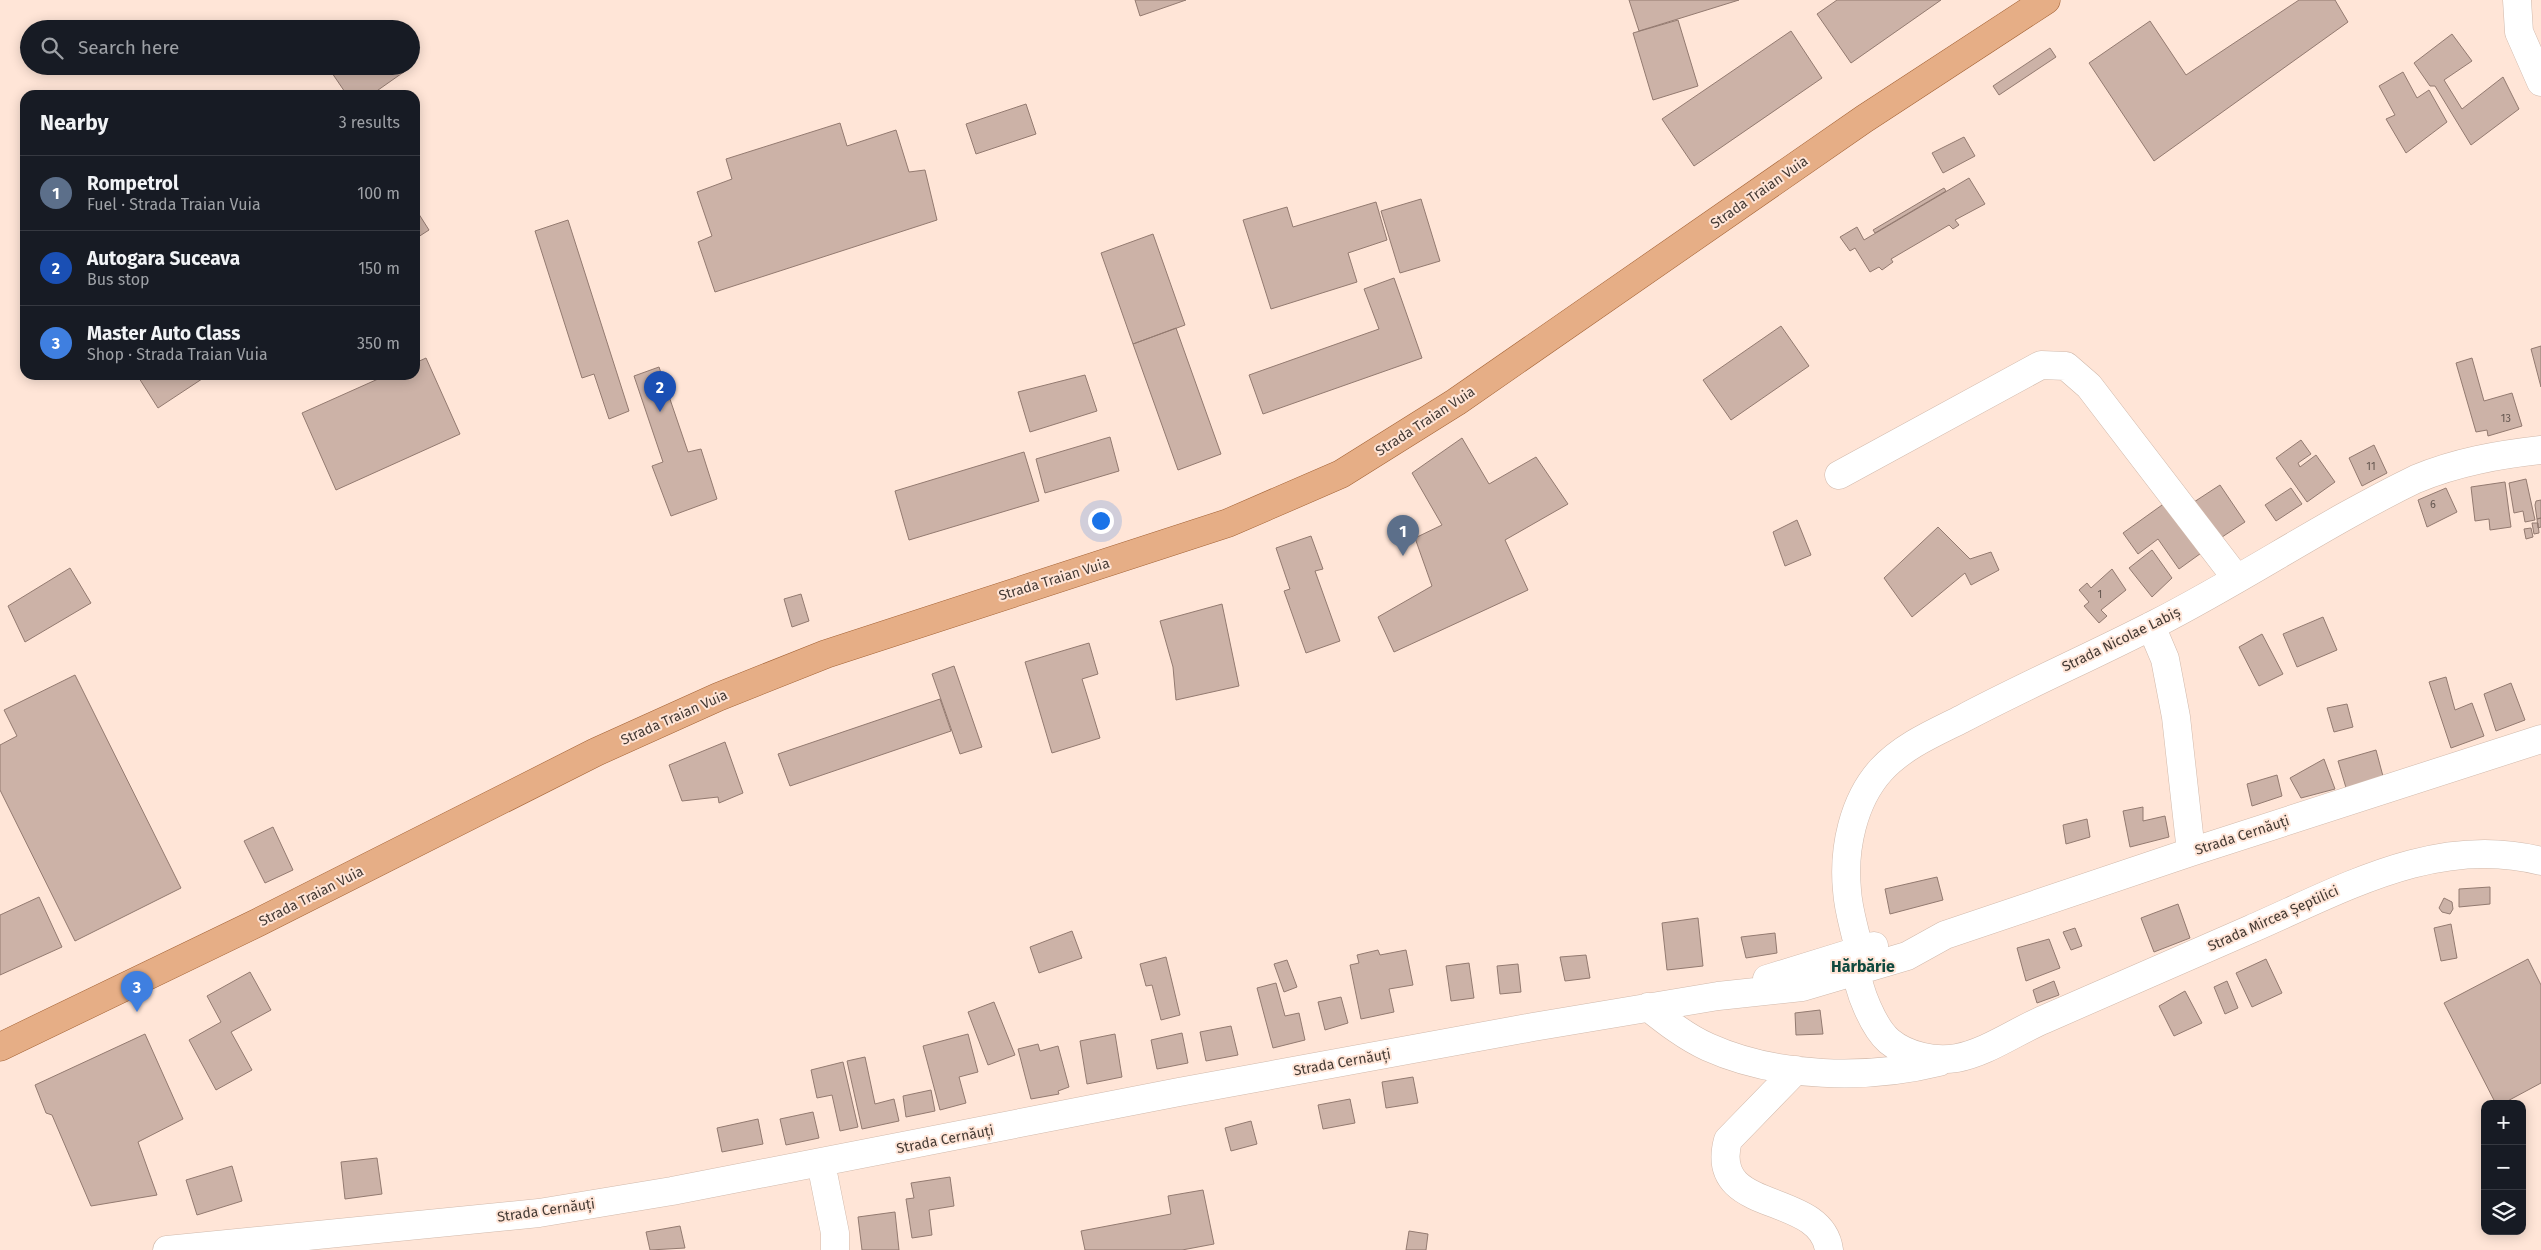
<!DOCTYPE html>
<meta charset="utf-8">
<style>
:root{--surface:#171b24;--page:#20242c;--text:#f1f3f6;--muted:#9ea1a6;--line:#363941;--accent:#95b5b1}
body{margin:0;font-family:"Fira Sans",sans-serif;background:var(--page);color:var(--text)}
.controls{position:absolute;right:15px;bottom:15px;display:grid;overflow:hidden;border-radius:10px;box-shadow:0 2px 12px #0003}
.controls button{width:45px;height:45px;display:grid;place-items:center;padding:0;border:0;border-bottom:1px solid var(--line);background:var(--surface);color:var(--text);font:25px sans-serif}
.you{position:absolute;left:1100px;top:520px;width:18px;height:18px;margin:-12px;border:4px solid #fff;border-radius:50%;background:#1a73e8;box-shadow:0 0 0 8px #1a73e833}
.badge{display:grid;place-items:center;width:32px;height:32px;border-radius:50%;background:var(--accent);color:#fff;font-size:16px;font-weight:700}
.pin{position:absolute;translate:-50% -41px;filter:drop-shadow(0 1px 2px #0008)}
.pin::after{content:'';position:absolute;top:26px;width:18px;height:15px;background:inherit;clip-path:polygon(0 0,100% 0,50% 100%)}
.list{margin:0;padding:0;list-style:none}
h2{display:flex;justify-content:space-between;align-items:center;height:65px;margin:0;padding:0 20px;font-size:21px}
h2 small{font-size:16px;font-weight:400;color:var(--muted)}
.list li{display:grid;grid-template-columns:32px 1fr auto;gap:15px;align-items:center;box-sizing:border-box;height:75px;padding:0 20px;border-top:1px solid var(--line)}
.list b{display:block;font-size:19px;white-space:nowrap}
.list p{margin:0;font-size:16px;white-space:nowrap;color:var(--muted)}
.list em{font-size:16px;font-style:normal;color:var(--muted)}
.icon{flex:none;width:28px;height:28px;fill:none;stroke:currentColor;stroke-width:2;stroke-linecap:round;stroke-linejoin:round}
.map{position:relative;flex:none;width:2541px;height:1250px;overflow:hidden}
.search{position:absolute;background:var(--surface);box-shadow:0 2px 12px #0003;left:20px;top:20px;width:400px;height:55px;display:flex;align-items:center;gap:12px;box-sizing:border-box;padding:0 18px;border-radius:28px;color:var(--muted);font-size:19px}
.panel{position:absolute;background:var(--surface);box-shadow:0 2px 12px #0003;left:20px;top:90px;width:400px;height:290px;border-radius:15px}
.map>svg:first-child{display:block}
</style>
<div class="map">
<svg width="2541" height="1250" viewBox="0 0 2541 1250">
<rect width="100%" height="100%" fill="#ffe5d7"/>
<path fill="#ccb2a7" stroke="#937a70" d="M1135,0H1186L1140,16Z
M1629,0H1739L1639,31Z
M1837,0H1941L1851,63L1817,14Z
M2299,0H2335L2348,22L2154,161L2089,63L2150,21L2186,75Z
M1678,20L1698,86L1653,100L1633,33Z
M1791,31L1822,78L1694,166L1662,119Z
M2452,34L2472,61L2444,80L2462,109L2503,77L2519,109L2471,145L2435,86H2430L2414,63Z
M2050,48L2056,57L1999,95L1993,86Z
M342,66H406L408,69L371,95H347L332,73Z
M2403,72L2417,98L2429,90L2447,122L2406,153L2386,119L2395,115L2379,86Z
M1026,104L1036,134L976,154L966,124Z
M840,123L847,146L896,130L909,172L925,170L937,220L715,292L698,242L712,236L697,192L732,179L726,159Z
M1964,137L1975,156L1943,173L1932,153Z
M1969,178L1985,204L1955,220L1959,225L1953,229L1949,225L1891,259L1893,262L1882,270L1879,267L1870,272L1855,248L1850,251L1840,237L1857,227L1864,240Z
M1944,188L1946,191L1875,233L1873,230Z
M1421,199L1440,261L1400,273L1381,211Z
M1376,202L1387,240L1348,253L1357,282L1271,309L1243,220L1287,207L1293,227Z
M415,208L429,230L415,239Z
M568,220L629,411L609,419L594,374L582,378L535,231Z
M1153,234L1185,325L1133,344L1101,253Z
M1394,278L1422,358L1263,414L1249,375L1379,329L1364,289Z
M1781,326L1809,366L1731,420L1703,380Z
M1176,328L1221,454L1178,470L1133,344Z
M2541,346V387L2531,349Z
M426,358L460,434L336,490L302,413L387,375H415V363Z
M2472,358L2484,401L2512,393L2522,426L2488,436L2487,430L2476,432L2456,363Z
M659,367L688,452L701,449L717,499L671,516L652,466L663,462L634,376Z
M137,375H208L158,408Z
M1085,375L1097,411L1030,432L1018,392Z
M1110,437L1119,471L1045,493L1036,459Z
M1462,438L1489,484L1536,457L1568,504L1505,540L1528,590L1394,652L1378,617L1432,586L1415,538L1442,525L1412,473Z
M2301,440L2311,454L2298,463L2300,467L2316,455L2335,482L2307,502L2276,458Z
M2374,445L2387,473L2362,486L2349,458Z
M1024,452L1039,501L909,540L895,491Z
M2526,479L2535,520L2525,522L2523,511L2514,513L2509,483Z
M2505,482L2511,527L2490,530L2489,519L2475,521L2471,487Z
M2220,485L2245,522L2219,539L2194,502Z
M2291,488L2302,504L2276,521L2265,505Z
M2446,488L2457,512L2427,527L2418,500Z
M2169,500L2204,551L2179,569L2158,539L2138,554L2123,533Z
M2541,500V518L2537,519L2535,505L2536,501Z
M2541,518V527L2538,528L2537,519Z
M1797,520L1811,555L1785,566L1773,532Z
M2532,523H2538L2539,533L2534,534Z
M1938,527L1970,559L1991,552L1999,570L1971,585L1965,573L1912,617L1884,578Z
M2531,528L2533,537L2526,539L2524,529Z
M1311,536L1323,569L1315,571L1340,641L1306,653L1284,591L1290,589L1276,548Z
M2152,550L2172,578L2152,597L2129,568Z
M70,568L91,603L25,642L8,606Z
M2112,569L2126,590L2101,610L2107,616L2099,623L2084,606L2089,602L2079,590L2087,583L2091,588Z
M801,594L809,621L792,627L784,599Z
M1222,604L1239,686L1176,700L1173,667L1160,621Z
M2323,617L2337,650L2297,667L2283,634Z
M2262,634L2283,674L2259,686L2239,647Z
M1089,643L1098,674L1082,679L1100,738L1052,753L1025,662Z
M954,666L982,747L960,754L932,674Z
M75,675L181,888L75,941L0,790V745L17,736L4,710Z
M2446,677L2455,710L2472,703L2484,736L2451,748L2429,682Z
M2511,683L2525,720L2496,731L2484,694Z
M940,699L951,731L790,786L778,754Z
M2347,704L2353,727L2334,732L2327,708Z
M725,742L743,793L719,803L718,797L682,801L669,765Z
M2376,750L2384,780L2347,791L2338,761Z
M2324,759L2335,789L2301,798L2290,778Z
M2277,775L2282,796L2252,806L2247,784Z
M2143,807V821L2165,816L2169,837L2130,847L2123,811Z
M2087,819L2090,837L2066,844L2063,825Z
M273,827L293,870L265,883L244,841Z
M1937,877L1943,900L1890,914L1885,889Z
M2490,887V904L2459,907V889Z
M39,897L62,947L0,975V915Z
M2444,898L2452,902L2453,909L2450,914L2442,912L2439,908Z
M2178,904L2190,938L2154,952L2141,918Z
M1698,918L1703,966L1667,970L1662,923Z
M2451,924L2457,958L2441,961L2434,928Z
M2075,928L2082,946L2071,950L2063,932Z
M1072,931L1082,958L1039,973L1030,947Z
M1775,933L1777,953L1746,958L1741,937Z
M2049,939L2060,968L2026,981L2017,948Z
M1378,950L1380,955L1406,950L1413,985L1389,989L1394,1012L1361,1019L1350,965L1359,963L1357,955Z
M1586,955L1590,978L1565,981L1560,957Z
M1166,957L1180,1015L1161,1020L1152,985L1146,986L1140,964Z
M2266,959L2282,993L2252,1007L2236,973Z
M2528,959L2541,985V1083L2502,1104H2496L2444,1003Z
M1287,960L1297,987L1284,992L1274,964Z
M1469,963L1474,998L1451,1001L1446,966Z
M1518,964L1521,992L1500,994L1497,966Z
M250,972L271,1010L231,1032L252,1070L216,1090L189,1040L221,1022L207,996Z
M2054,981L2059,995L2037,1003L2033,990Z
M2227,981L2238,1008L2225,1014L2214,987Z
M1276,983L1285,1016L1299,1013L1305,1040L1273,1048L1257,988Z
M2185,991L2202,1023L2174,1036L2159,1006Z
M1341,997L1348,1023L1325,1030L1318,1002Z
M994,1002L1015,1055L988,1065L968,1012Z
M1820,1010L1823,1034L1796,1035L1795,1013Z
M1231,1026L1238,1055L1206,1061L1200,1032Z
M1182,1033L1188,1063L1157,1069L1151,1040Z
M145,1034L183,1119L138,1142L157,1195L91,1206L52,1115L46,1113L35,1085Z
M968,1034L978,1072L959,1077L966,1103L940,1110L923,1046Z
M1115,1034L1122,1077L1087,1084L1080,1041Z
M1038,1044L1040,1051L1058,1046L1069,1087L1058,1091L1059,1094L1031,1099L1018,1049Z
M865,1057L875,1104L894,1099L899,1121L862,1129L847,1061Z
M843,1062L858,1127L840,1131L832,1095L817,1098L811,1070Z
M1413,1077L1418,1103L1386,1108L1382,1082Z
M931,1090L935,1111L906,1117L903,1096Z
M1350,1099L1355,1123L1323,1129L1318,1105Z
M813,1112L819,1138L786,1145L780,1119Z
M758,1119L763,1144L722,1152L717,1128Z
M1251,1121L1257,1144L1231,1151L1225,1128Z
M377,1158L382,1194L345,1199L341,1162Z
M232,1166L242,1201L197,1215L186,1180Z
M950,1177L954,1206L929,1210L932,1235L912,1238L906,1199L914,1198L911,1183Z
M1203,1190L1214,1244L1182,1250H1085L1081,1231L1171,1214L1168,1196Z
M895,1212L899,1250H862L858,1217Z
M680,1226L685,1248L650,1250L646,1232Z
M1409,1231L1428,1234L1426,1250H1406Z"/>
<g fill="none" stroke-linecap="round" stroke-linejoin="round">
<g stroke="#d1b9ab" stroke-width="29">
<path id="minor" d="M2517,0L2519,32L2541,82
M2541,450C2497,455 2457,462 2416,479C2327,522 2245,578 2157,623C2093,656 2026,685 1962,719C1934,733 1903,746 1881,770C1853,801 1843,849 1847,890C1848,909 1854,927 1858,945C1859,954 1857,960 1857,969C1857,989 1874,1028 1889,1041C1907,1056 1935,1062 1957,1058C1988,1052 2016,1031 2045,1019C2114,989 2182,959 2251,929C2343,889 2437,834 2541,861
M1839,475L2041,365L2066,366L2089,386L2237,579
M2151,626L2165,659L2176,717L2191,852
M1767,979L1874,946
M1648,1007C1667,1022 1686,1037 1708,1047C1777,1078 1867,1080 1939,1062
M1796,1070L1728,1140C1707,1216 1821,1190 1829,1250
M821,1163L835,1233V1250
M167,1250L539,1213L672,1191L1179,1092L1533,1027L1718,996L1802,987L1907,956L1945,935L2191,852L2541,739"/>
</g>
<g stroke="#a36235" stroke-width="29">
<path id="major" d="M0,1047L259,922L596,752L718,697L826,654L1228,523L1341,474L1456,402L1864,119L2046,0"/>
</g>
<use href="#minor" stroke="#fff" stroke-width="28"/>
<use href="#major" stroke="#e6ae86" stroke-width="28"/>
</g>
<g text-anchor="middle" stroke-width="4" stroke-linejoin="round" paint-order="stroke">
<g font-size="11" fill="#665851">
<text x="2506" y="422">13</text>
<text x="2371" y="470">11</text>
<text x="2433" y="508">6</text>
<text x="2100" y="598">1</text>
</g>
<g font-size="14" fill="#443a34" stroke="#ffe5d7">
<text transform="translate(1759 192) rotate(-35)" y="5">Strada Traian Vuia</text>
<text transform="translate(1425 421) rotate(-33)" y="5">Strada Traian Vuia</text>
<text transform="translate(1054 579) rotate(-17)" y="5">Strada Traian Vuia</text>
<text transform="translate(2121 639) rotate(-26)" y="5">Strada Nicolae Labiș</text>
<text transform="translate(674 717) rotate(-24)" y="5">Strada Traian Vuia</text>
<text transform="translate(2242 835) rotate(-18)" y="5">Strada Cernăuți</text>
<text transform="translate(311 896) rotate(-27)" y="5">Strada Traian Vuia</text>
<text transform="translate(2273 918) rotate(-24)" y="5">Strada Mircea Șeptilici</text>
<text transform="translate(1342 1062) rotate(-10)" y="5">Strada Cernăuți</text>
<text transform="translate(945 1139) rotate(-11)" y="5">Strada Cernăuți</text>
<text transform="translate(546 1210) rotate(-8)" y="5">Strada Cernăuți</text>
</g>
<g font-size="16" font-weight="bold" fill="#10493f" stroke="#ffe5d7">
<text x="1863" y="972">Hărbărie</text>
</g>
</g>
</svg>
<div class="controls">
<button>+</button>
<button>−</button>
<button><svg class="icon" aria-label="layers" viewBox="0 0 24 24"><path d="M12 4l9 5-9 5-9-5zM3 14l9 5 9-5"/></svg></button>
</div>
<div class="you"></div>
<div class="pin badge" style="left:1403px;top:556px;background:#5c6f8a">1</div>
<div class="pin badge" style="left:660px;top:412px;background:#1a4fb4">2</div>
<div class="pin badge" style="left:137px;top:1012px;background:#3f7fe0">3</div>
<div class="search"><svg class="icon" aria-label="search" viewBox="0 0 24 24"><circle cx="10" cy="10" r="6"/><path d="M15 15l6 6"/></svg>Search here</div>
<section class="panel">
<h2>Nearby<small>3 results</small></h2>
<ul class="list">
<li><span class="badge" style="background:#5c6f8a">1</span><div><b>Rompetrol</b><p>Fuel · Strada Traian Vuia</p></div><em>100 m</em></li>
<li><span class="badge" style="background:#1a4fb4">2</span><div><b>Autogara Suceava</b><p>Bus stop</p></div><em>150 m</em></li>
<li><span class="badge" style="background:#3f7fe0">3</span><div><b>Master Auto Class</b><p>Shop · Strada Traian Vuia</p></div><em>350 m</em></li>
</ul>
</section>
</div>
